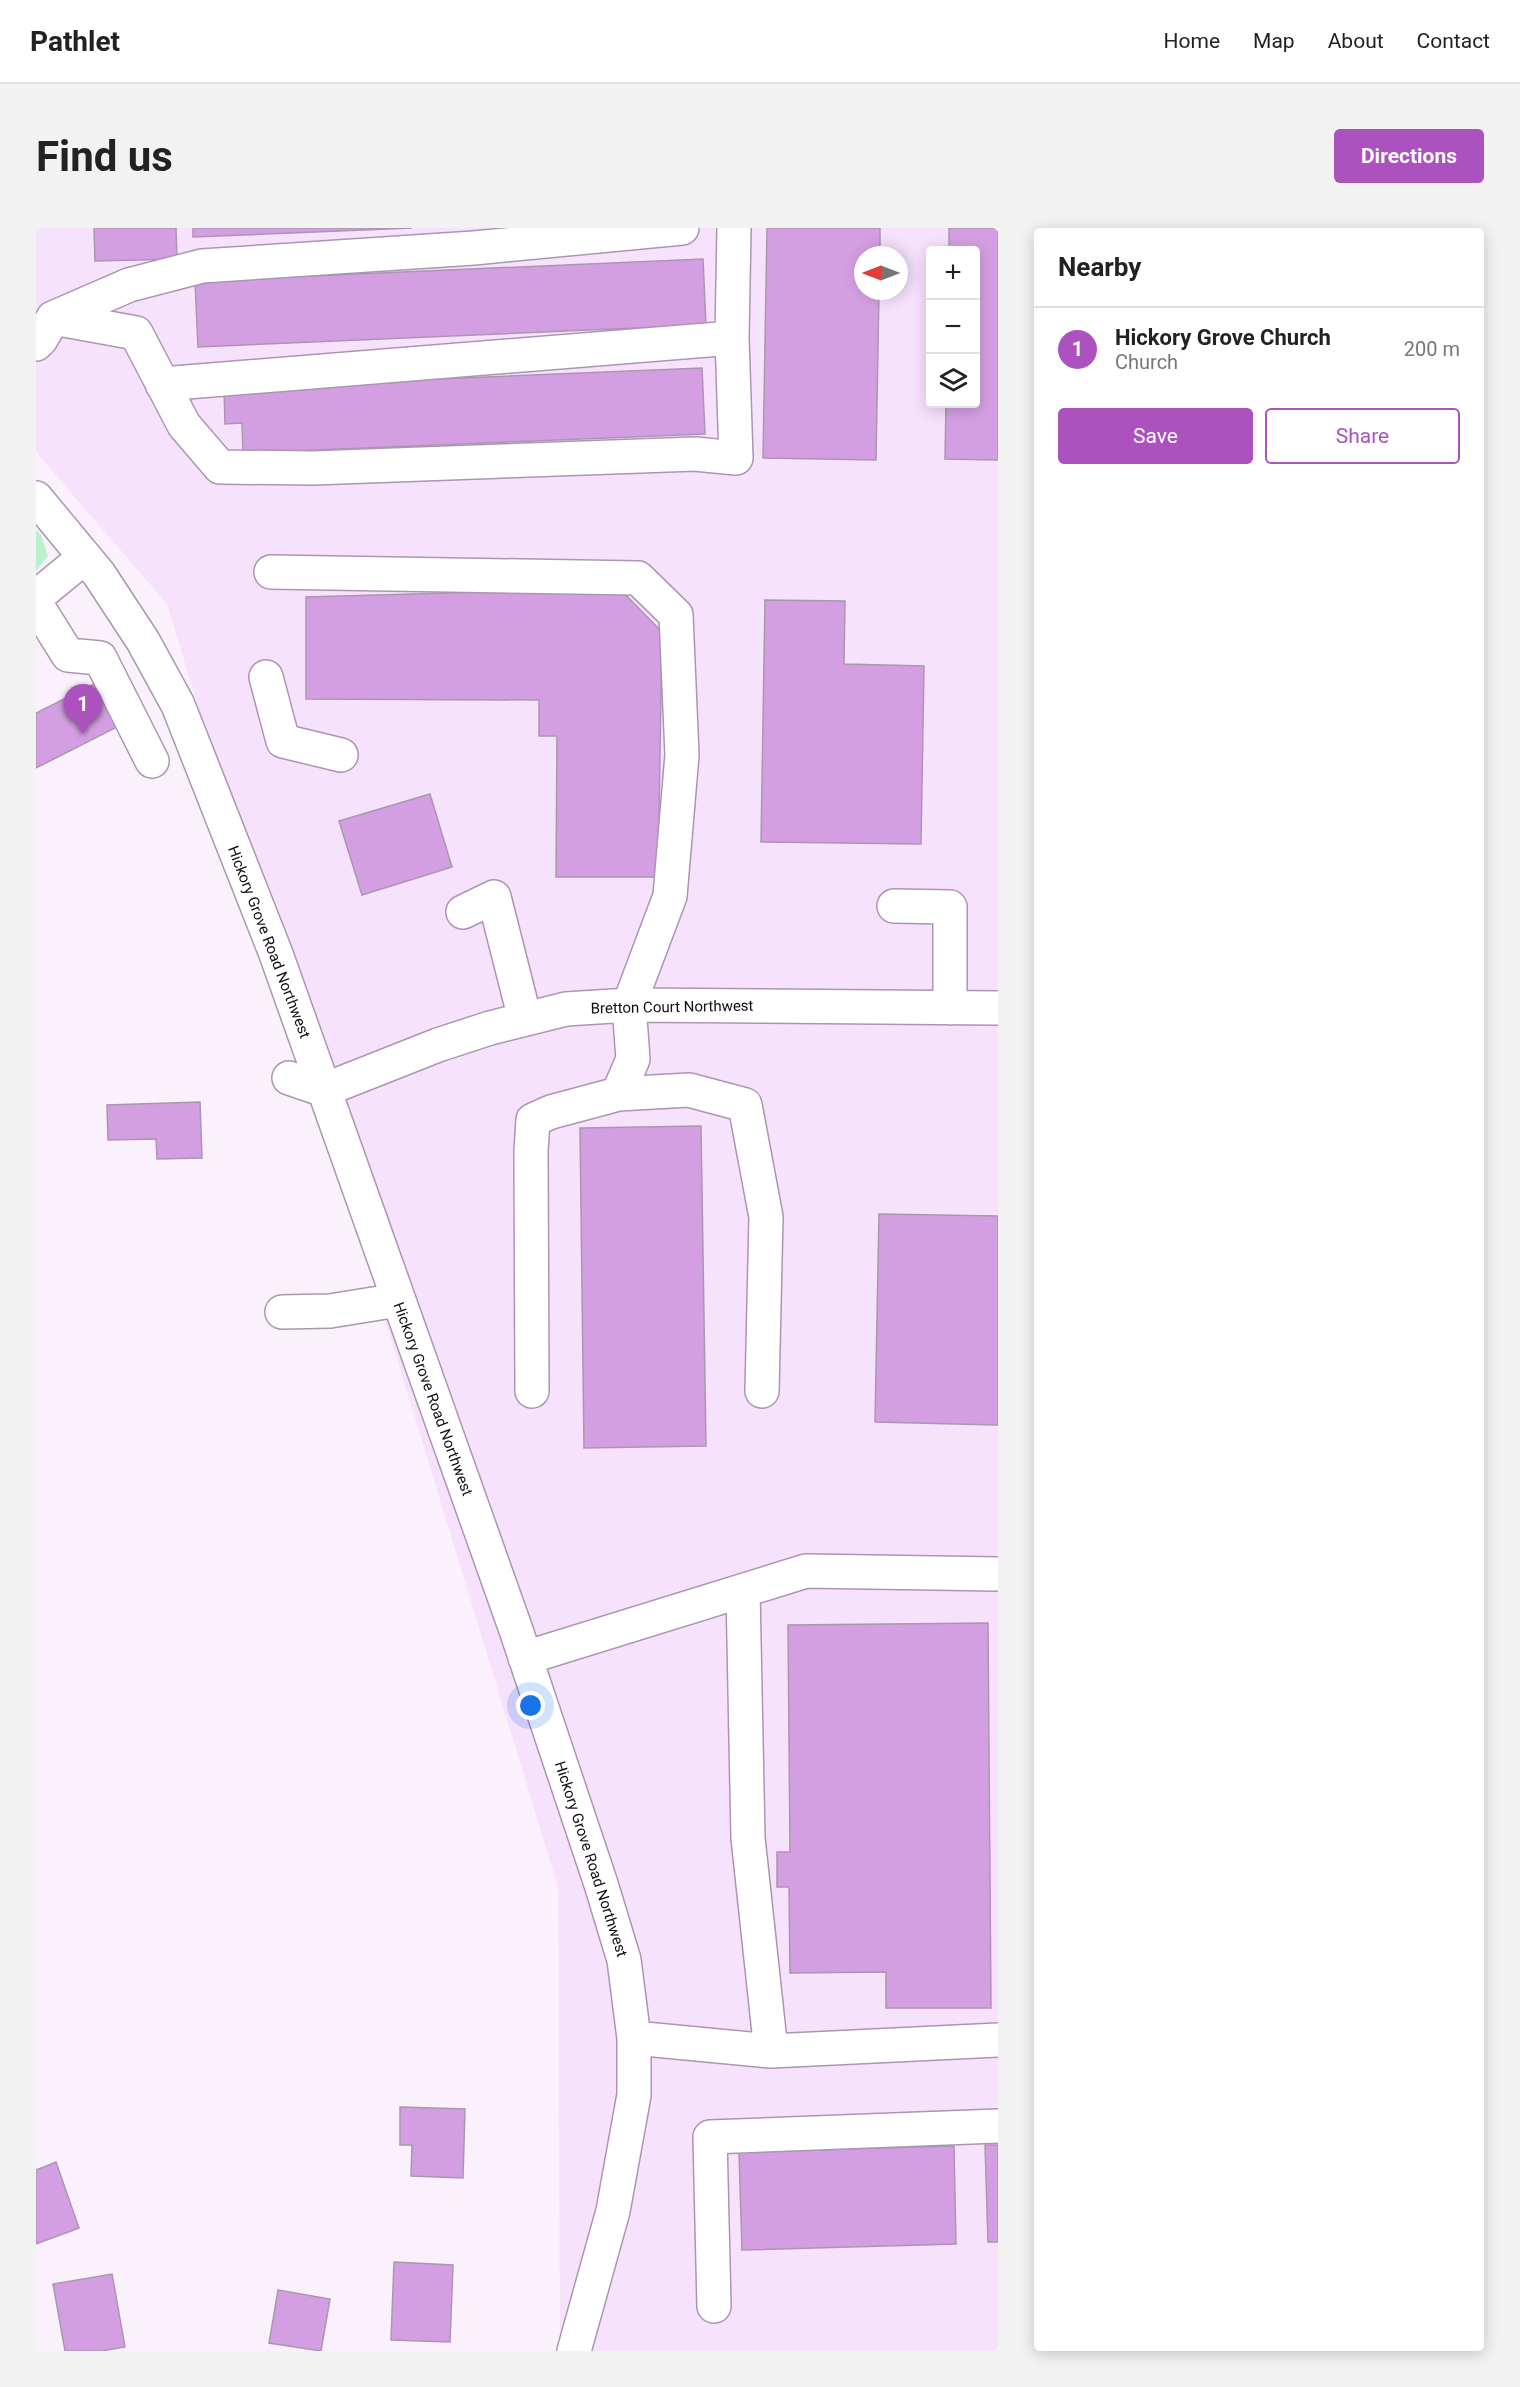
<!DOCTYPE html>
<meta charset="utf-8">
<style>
:root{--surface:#fff;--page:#f2f2f2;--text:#222;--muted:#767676;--line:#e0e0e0;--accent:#ab52be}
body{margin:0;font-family:Roboto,sans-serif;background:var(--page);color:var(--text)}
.controls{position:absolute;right:18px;top:18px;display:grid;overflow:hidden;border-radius:6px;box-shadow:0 3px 15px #0003}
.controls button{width:54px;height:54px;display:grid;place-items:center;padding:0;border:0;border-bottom:2px solid var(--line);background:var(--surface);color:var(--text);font:30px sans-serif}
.compass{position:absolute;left:818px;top:18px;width:54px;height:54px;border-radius:50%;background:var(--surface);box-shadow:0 3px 15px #0003;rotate:270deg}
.you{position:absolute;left:495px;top:1478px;width:21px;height:21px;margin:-15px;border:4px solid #fff;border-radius:50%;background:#1a73e8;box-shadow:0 0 0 9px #1a73e833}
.badge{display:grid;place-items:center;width:39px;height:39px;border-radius:50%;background:var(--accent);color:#fff;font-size:20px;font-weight:700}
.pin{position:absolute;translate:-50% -50px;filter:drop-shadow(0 2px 3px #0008)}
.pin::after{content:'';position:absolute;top:32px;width:21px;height:18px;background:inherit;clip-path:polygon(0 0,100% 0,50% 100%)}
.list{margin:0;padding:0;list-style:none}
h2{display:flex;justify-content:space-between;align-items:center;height:78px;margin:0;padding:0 24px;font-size:26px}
h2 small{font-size:20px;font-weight:400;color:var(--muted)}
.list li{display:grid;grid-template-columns:39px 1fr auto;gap:18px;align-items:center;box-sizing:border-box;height:84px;padding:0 24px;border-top:2px solid var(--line)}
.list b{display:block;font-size:22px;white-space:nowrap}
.list p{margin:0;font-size:20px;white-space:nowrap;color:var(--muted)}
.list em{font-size:20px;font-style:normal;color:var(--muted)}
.actions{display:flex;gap:12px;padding:18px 24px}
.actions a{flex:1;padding:14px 0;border:2px solid var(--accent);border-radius:6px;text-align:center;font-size:21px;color:var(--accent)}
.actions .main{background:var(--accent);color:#fff}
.icon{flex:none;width:33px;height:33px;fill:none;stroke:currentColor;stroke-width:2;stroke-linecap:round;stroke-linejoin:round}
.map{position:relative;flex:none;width:962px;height:2123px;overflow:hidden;border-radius:6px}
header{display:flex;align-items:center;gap:36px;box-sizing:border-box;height:84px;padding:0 30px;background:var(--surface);border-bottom:2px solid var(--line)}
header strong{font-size:28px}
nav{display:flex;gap:33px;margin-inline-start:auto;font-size:21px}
.intro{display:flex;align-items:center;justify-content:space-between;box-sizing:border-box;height:144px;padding:0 36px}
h1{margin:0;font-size:42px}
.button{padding:15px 27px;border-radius:6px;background:var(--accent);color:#fff;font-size:21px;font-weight:700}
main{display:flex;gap:36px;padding:0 36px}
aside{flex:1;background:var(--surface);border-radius:6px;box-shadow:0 3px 15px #0003}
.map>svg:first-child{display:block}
</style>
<header>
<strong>Pathlet</strong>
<nav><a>Home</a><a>Map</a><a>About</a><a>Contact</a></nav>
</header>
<div class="intro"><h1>Find us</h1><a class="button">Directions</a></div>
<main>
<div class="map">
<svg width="962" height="2123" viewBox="0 0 962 2123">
<rect width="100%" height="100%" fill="#faf1fc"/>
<path fill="#f7e2fd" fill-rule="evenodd" d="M0,0H962V2123H524L522,1659L131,376L0,224ZM894,22H940V176H894ZM827,27H863V63H827Z"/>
<path fill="#bbefce" d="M0,302L5,307L12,328L0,343Z"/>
<path fill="#d49fe2" stroke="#aa96b0" stroke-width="1.5" d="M58,0H140L141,31L59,33Z
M157,0H376L157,9Z
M731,0H844V27H827V63H843L840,232L727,230Z
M913,0H962V232L909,231L910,176H940V22H913Z
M667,31L670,97L162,119L159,53Z
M666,140L669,206L207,225L206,195L189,196L188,160Z
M583,360L626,404L622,649H520L521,508H503V472L270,471V369Z
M729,372L809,373L808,436L888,438L885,616L725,614Z
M62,454L85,497L0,540V485Z
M394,566L416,639L326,667L303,593Z
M164,874L166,930L121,931L120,911L72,912L71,877Z
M665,898L670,1218L548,1220L544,900Z
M843,986L962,988V1197L839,1194Z
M952,1395L955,1780H850V1744L754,1745L753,1659H741V1624H754L752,1397Z
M364,1879L429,1881L427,1950L375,1948L376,1917H364Z
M949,1917H962V2014H952Z
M918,1918L920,2016L706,2022L703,1924Z
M20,1934L43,2000L0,2016V1942Z
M358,2034L417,2037L414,2114L355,2112Z
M76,2046L89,2119L65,2123H29L17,2056Z
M242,2062L294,2071L285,2123L233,2115Z"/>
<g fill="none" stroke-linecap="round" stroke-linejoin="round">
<g stroke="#ab96b0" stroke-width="36">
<path id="minor" d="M17,90L100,105L148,197L184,239L277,240L659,226L700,230L696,110L698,0
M0,116L5,111L17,90L93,57L166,38L438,20L646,0
M126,156L696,110
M0,270L63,346L107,413L142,477L240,726L480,1402L565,1656L588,1732L598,1810V1867L577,1983L538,2123
M235,344L602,350L640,387L646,527L634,668L593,777L597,831L582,866L515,884L497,892L495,923L496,1163
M0,369L49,329
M0,376L32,427L64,430L116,533
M230,449L247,513L305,527
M858,678L914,679V780
M427,684L458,669L489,791
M253,850L288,862L402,817L454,800L530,781L593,777L962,780
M582,866L653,862L709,877L730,989L726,1163
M246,1084L294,1083L362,1072
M707,1363L712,1610L735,1823
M489,1430L770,1343L962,1346
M598,1810L735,1823L962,1812
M678,2078L674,1909L962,1898"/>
</g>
<use href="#minor" stroke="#fff" stroke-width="33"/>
</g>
<g text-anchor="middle" stroke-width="4.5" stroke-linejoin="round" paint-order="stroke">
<g font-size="15" fill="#120b14" stroke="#fff">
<text transform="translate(233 714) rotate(69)" y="5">Hickory Grove Road Northwest</text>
<text transform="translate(636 779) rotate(-1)" y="5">Bretton Court Northwest</text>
<text transform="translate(397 1171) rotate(70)" y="5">Hickory Grove Road Northwest</text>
<text transform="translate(555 1631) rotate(72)" y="5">Hickory Grove Road Northwest</text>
</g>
</g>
</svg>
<div class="controls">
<button>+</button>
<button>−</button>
<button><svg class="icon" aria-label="layers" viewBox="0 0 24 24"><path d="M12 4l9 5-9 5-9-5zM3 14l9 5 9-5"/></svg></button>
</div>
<svg class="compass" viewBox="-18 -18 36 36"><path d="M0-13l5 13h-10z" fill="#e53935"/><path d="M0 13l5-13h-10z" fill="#767676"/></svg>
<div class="you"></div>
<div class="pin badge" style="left:47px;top:506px">1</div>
</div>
<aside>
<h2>Nearby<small></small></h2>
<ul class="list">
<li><span class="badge">1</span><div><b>Hickory Grove Church</b><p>Church</p></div><em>200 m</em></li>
</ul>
<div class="actions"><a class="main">Save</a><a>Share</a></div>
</aside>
</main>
